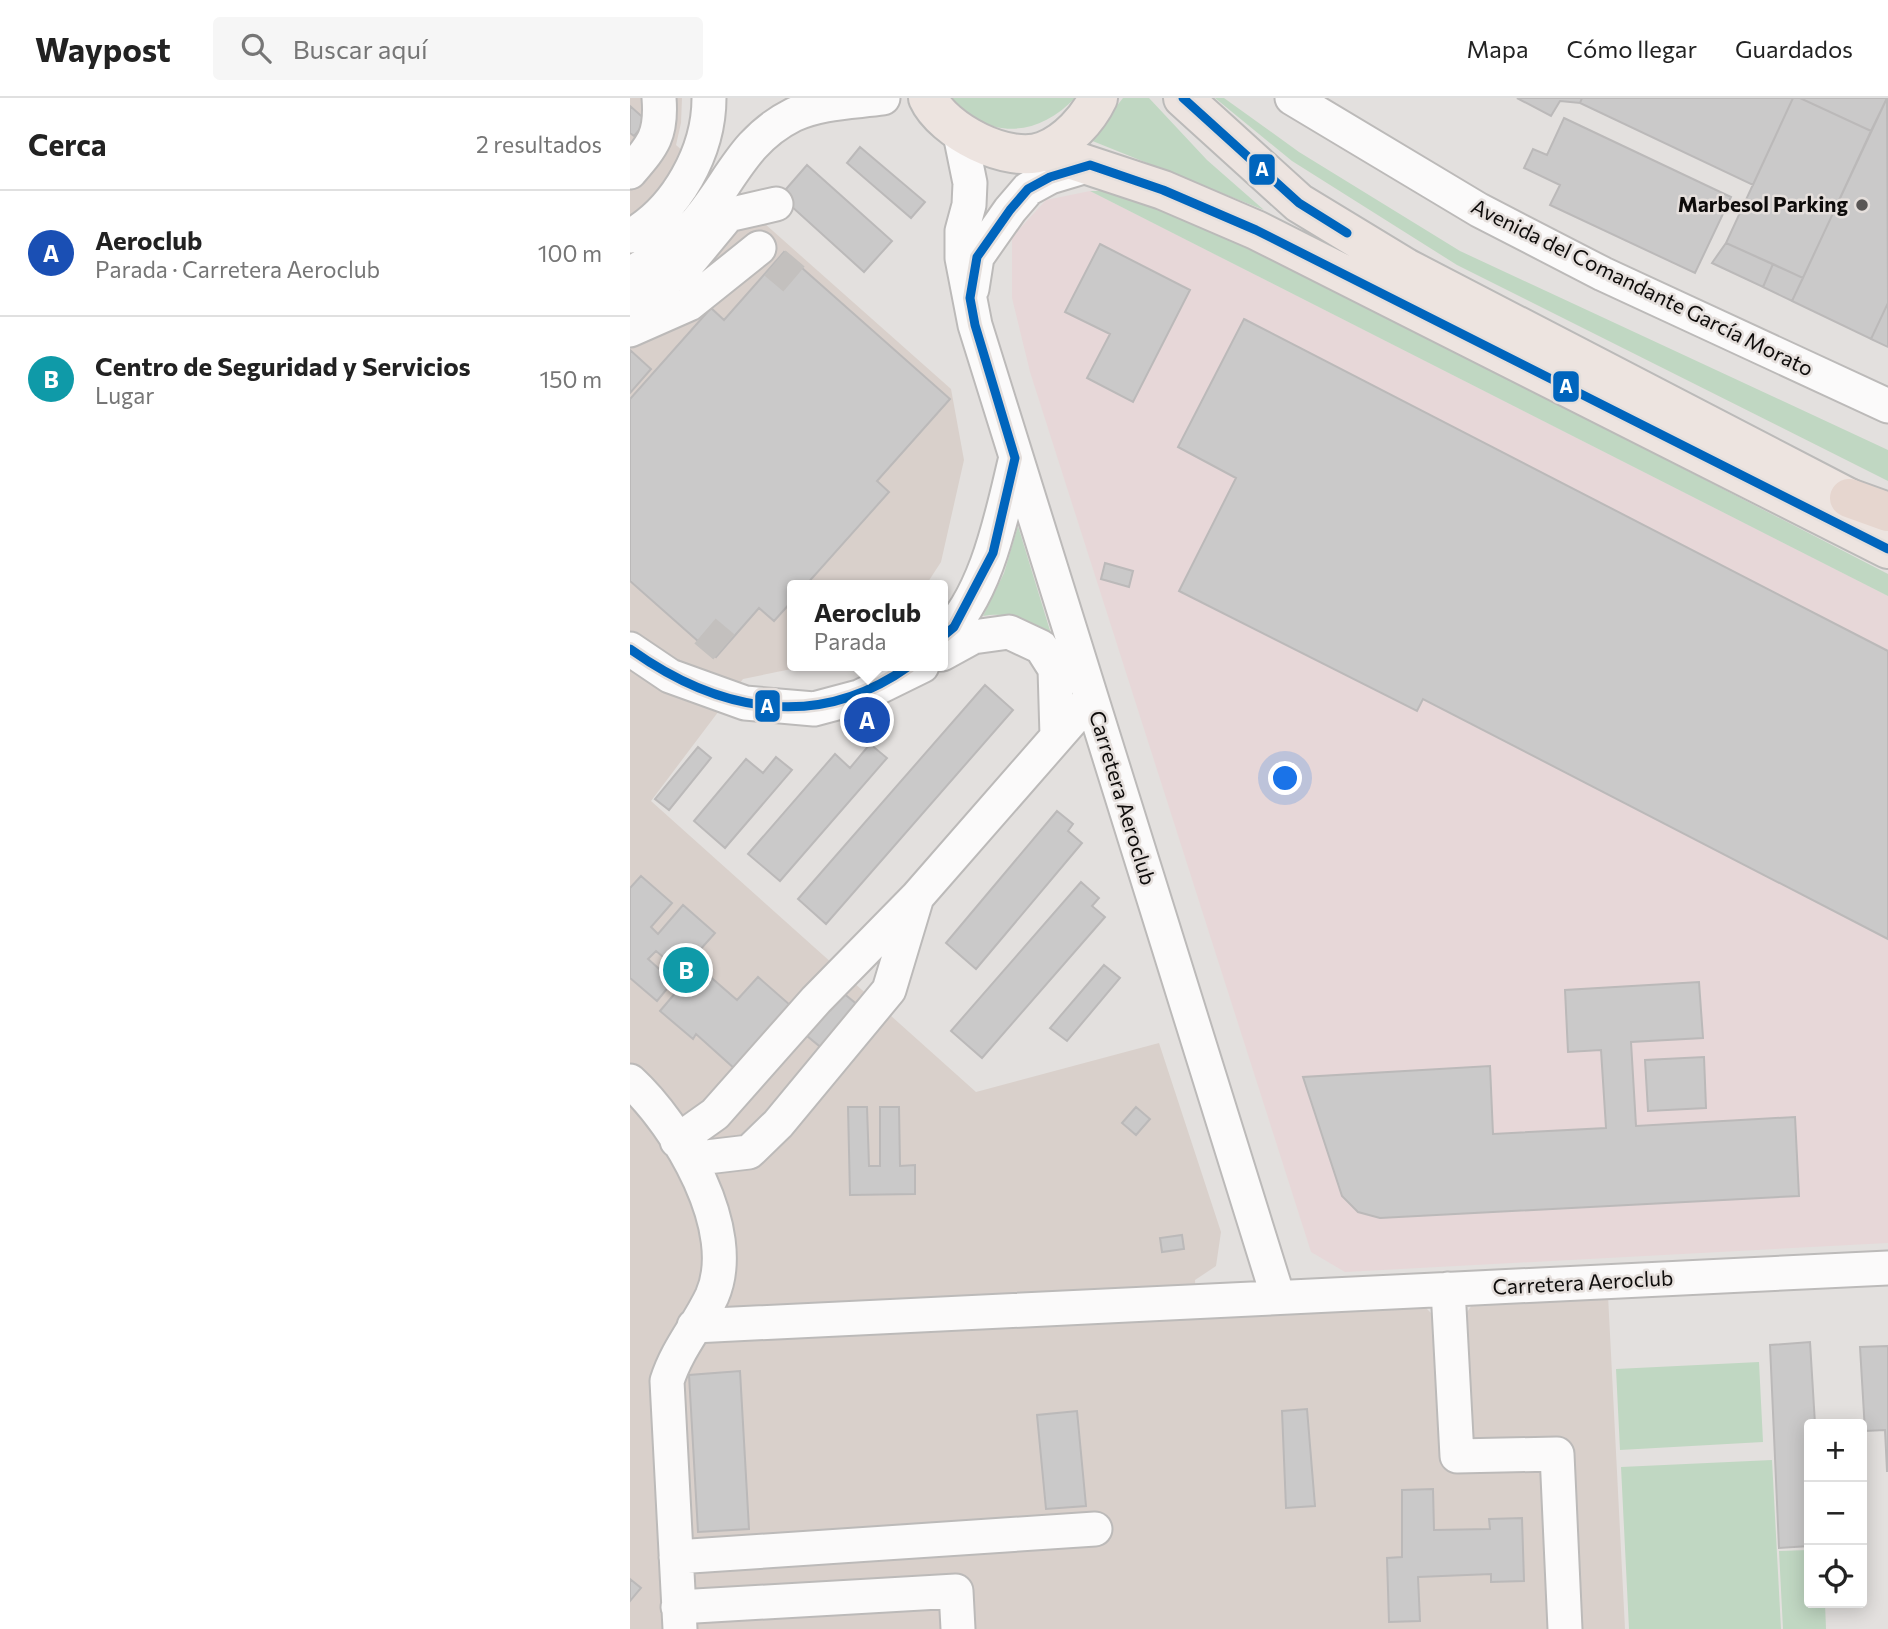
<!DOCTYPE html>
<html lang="es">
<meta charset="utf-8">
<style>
:root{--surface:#fff;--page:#f6f6f6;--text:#222;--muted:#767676;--line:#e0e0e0;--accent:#ea580c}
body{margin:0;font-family:Commissioner,sans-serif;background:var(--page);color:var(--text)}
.controls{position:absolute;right:21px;bottom:21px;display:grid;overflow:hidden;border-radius:7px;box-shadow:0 4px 18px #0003}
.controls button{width:63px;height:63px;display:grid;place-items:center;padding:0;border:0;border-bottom:2px solid var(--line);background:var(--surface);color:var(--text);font:35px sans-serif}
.you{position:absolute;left:656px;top:681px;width:24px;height:24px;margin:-18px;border:5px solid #fff;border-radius:50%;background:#1a73e8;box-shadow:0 0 0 10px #1a73e833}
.badge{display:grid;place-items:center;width:46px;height:46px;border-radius:50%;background:var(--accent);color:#fff;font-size:23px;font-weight:700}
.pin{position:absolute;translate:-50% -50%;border:4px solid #fff;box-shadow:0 2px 7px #0006}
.popup{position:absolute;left:157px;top:482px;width:161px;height:91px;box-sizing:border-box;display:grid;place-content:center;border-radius:7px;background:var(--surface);filter:drop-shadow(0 2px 5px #0005);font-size:23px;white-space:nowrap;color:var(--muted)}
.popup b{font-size:26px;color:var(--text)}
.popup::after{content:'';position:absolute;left:50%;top:100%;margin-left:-14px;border:14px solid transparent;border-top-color:var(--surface)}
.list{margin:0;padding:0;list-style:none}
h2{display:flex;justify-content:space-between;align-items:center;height:91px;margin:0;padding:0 28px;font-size:30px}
h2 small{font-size:23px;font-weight:400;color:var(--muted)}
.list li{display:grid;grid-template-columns:46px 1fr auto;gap:21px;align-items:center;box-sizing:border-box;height:126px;padding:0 28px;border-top:2px solid var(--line)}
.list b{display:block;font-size:26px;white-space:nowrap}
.list p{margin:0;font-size:23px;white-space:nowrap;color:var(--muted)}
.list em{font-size:23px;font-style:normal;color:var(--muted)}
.icon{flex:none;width:38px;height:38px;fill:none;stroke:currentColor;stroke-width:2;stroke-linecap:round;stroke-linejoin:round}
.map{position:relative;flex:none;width:1258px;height:1531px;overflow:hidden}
header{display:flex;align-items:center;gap:42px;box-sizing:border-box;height:98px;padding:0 35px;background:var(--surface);border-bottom:2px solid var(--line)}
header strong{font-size:33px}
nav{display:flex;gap:38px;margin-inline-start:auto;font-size:24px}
.search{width:490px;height:63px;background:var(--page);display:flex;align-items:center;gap:18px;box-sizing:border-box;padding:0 24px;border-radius:7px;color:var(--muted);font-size:26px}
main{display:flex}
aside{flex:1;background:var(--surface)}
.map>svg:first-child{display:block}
</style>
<header>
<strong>Waypost</strong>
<div class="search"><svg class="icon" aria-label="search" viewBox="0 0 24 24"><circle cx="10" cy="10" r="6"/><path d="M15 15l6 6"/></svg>Buscar aquí</div>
<nav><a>Mapa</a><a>Cómo llegar</a><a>Guardados</a></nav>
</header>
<main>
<aside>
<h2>Cerca<small>2 resultados</small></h2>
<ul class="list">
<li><span class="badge" style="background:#1a4fb4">A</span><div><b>Aeroclub</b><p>Parada · Carretera Aeroclub</p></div><em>100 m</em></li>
<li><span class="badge" style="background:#0f9aa8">B</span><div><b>Centro de Seguridad y Servicios</b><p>Lugar</p></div><em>150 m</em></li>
</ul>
</aside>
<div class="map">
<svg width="1258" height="1531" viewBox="0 0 1258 1531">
<rect width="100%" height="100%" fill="#e3e0de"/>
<path fill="#d9d0cb" d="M0,0H52L51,25L46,47L321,291L334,362L311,464L296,487H162V568H176L113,581L21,703L346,994L529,945L591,1134L586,1168L565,1182L566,1204L792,1206L813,1227L829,1226L844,1204L978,1197L995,1531H0Z"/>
<path fill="#e7d7d8" d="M460,93L1258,498V1145L715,1174L681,1154L400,274L382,200V139L416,102Z"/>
<path fill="#c0d7c2" d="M322,0H445C408,39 358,43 322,0Z
M493,0H519L577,62L634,112L460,42Z
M585,0H594L669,54L830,153L1258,352V383L827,167L662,63Z
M460,93H486L557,120L683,180L1258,476V498Z
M388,428L422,539C400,523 380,513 353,518L374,475Z
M1129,1264L1133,1344L990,1352L986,1271Z
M1142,1362L1151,1531H999L991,1369Z
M1179,1452V1505H1195L1196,1531H1153L1149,1453Z"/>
<path fill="#cac9c9" stroke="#bbb9b9" stroke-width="2" fill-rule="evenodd" d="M887,0H952L950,5L930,3L921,18Z
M952,0H1163L1123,87L950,5Z
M1163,0H1170L1241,33L1173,180L1096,145Z
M1170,0H1257L1241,33Z
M1257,0L1258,205L1241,241L1162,203Z
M0,8L17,23L4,38L0,35Z
M934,20L1101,99L1065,175L920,107L930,87L894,70L903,51L917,57Z
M230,49L295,104L281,120L217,65Z
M177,67L262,143L234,174L150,98Z
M1096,145L1143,166L1133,189L1082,165Z
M470,146L560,192L503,304L457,280L480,236L435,214Z
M154,154L320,301L247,383L259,394L176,487H162V503L144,523L129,510L86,559L0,483V301L81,210L94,222Z
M1143,166L1173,180L1162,203L1133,189Z
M1258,205V249L1241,241Z
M614,221L1258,553V841L793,601L787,613L549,493L606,380L548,349Z
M0,252L21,271L0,295Z
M475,465L503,473L499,489L471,481Z
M355,587L383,612L196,826L168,801Z
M240,646L257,660L150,783L118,756L205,656L220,670Z
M68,649L81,660L39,712L25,701Z
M146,659L162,672L95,750L64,723L116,661L133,675Z
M427,713L443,726L438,733L452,745L346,871L316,845Z
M11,778L42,805L21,829L28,836L53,807L85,835L61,862L107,902L128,879L160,907L105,971L66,936L63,941L30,913L47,893L40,887L27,903L0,880V790ZM26,853L44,868L36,877L18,861Z
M451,784L469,800L462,808L475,819L352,960L321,933Z
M474,867L490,880L437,943L420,930Z
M194,879L247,923L211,966L159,923Z
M1069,884L1073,940L1001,944L1006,1028L1165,1019L1169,1098L750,1120L728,1114L712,1098L673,979L860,968L863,1036L976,1030L971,952L938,954L935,892Z
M1074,959L1076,1010L1018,1013L1015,962Z
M218,1009H237L239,1068H250V1009H269L270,1068L285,1067V1096L220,1097Z
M506,1009L520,1021L506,1037L492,1025Z
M552,1137L554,1151L532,1154L530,1140Z
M1180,1244L1185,1326H1179V1448L1149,1450L1140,1247Z
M1258,1248V1373H1257L1255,1332L1235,1333L1230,1249Z
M110,1273L119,1431L68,1434L59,1277Z
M677,1311L685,1408L656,1410L652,1313Z
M447,1313L456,1408L416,1411L407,1317Z
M803,1391L804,1432L860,1431L859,1421L892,1420L894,1483L861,1484V1476L788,1479L790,1523L759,1524L757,1460L772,1459V1392Z
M0,1481L11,1490L0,1503Z"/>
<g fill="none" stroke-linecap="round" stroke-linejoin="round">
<path stroke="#c3c0be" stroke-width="33" stroke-dasharray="33 17" stroke-linecap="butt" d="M145,165L164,181
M75,533L94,549"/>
<g stroke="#bcbab9" stroke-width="37">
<path id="minor" d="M662,0L849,112L973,176L1258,308
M330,36L340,85L339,107L332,133V160L345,227L648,1199
M0,74C23,47 32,37 29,0
M0,138C47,112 79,53 79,0
M0,176C24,162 46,148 64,127C100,87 111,43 163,17C190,4 224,4 253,0
M342,191L347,159L380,112L398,91L420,79L460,67
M0,200L19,192L55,169L98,117L146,106
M0,232L59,206L129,150
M312,539C356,501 372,417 385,363
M0,551L40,578L115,605L184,611L229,599L292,568
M312,556L343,539L379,534L411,549L425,571L427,638
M287,799L461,600
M0,983C48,1027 111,1132 82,1198C68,1228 47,1251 37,1283L50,1531
M47,1043L85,1016L186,902L287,799L259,892L148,1026L119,1054L60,1061
M818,1191L827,1358L927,1356L935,1531
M64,1228L1258,1170
M46,1459L465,1431
M48,1509L326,1493L328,1531"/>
</g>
<g stroke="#bbbab9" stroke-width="42">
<path id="major" d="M298,0C313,33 379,67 414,53C437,44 458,21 468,0
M553,0L669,105L776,170L1219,400L1246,417
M415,53L533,92L626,132L1258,451"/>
</g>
<g stroke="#bbbab9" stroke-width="42">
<path id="highway" d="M1219,400L1258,414"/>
</g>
<use href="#minor" stroke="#fbfafa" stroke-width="33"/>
<use href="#major" stroke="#ede4e0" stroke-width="38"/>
<use href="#highway" stroke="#e6d6cf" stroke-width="38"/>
<g stroke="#e5dfdc" stroke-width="14">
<path id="bus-1" d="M553,0L669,105L717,135
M312,539L324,529L363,455L385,360L345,227L340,200L347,159L380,112L398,91L420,79L460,67L533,92L626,132L1258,451
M0,551C88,614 187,634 279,568"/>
</g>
<use href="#bus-1" stroke="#0065bd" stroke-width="9"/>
</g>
<circle fill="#595655" stroke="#e5dfdc" stroke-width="2.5" cx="1232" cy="107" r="7"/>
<g text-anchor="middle" stroke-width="5" stroke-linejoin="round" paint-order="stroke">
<g font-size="21" font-weight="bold" fill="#0e0c0b" stroke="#e5dfdc" text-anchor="end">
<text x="1218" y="114">Marbesol Parking</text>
</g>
<g font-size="21" fill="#0e0c0b" stroke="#e5dfdc">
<text transform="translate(1012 190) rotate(26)" y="7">Avenida del Comandante García Morato</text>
<text transform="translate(492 700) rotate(73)" y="7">Carretera Aeroclub</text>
<text transform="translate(953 1185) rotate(-3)" y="7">Carretera Aeroclub</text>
</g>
</g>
<g stroke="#e5dfdc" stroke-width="2.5">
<rect x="618" y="55" width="28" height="33" rx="7" fill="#0065bd"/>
<rect x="922" y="272" width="28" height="33" rx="7" fill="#0065bd"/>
<rect x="124" y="591" width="27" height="34" rx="7" fill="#0065bd"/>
</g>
<g font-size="19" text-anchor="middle" font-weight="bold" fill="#fff">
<text x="632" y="78">A</text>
<text x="936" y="295">A</text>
<text x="137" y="615">A</text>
</g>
</svg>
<div class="controls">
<button>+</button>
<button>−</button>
<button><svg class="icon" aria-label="locate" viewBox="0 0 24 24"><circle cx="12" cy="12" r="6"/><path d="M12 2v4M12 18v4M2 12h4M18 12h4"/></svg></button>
</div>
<div class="you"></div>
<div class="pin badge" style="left:237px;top:622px;background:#1a4fb4">A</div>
<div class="popup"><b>Aeroclub</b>Parada</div>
<div class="pin badge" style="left:56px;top:872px;background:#0f9aa8">B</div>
</div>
</main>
